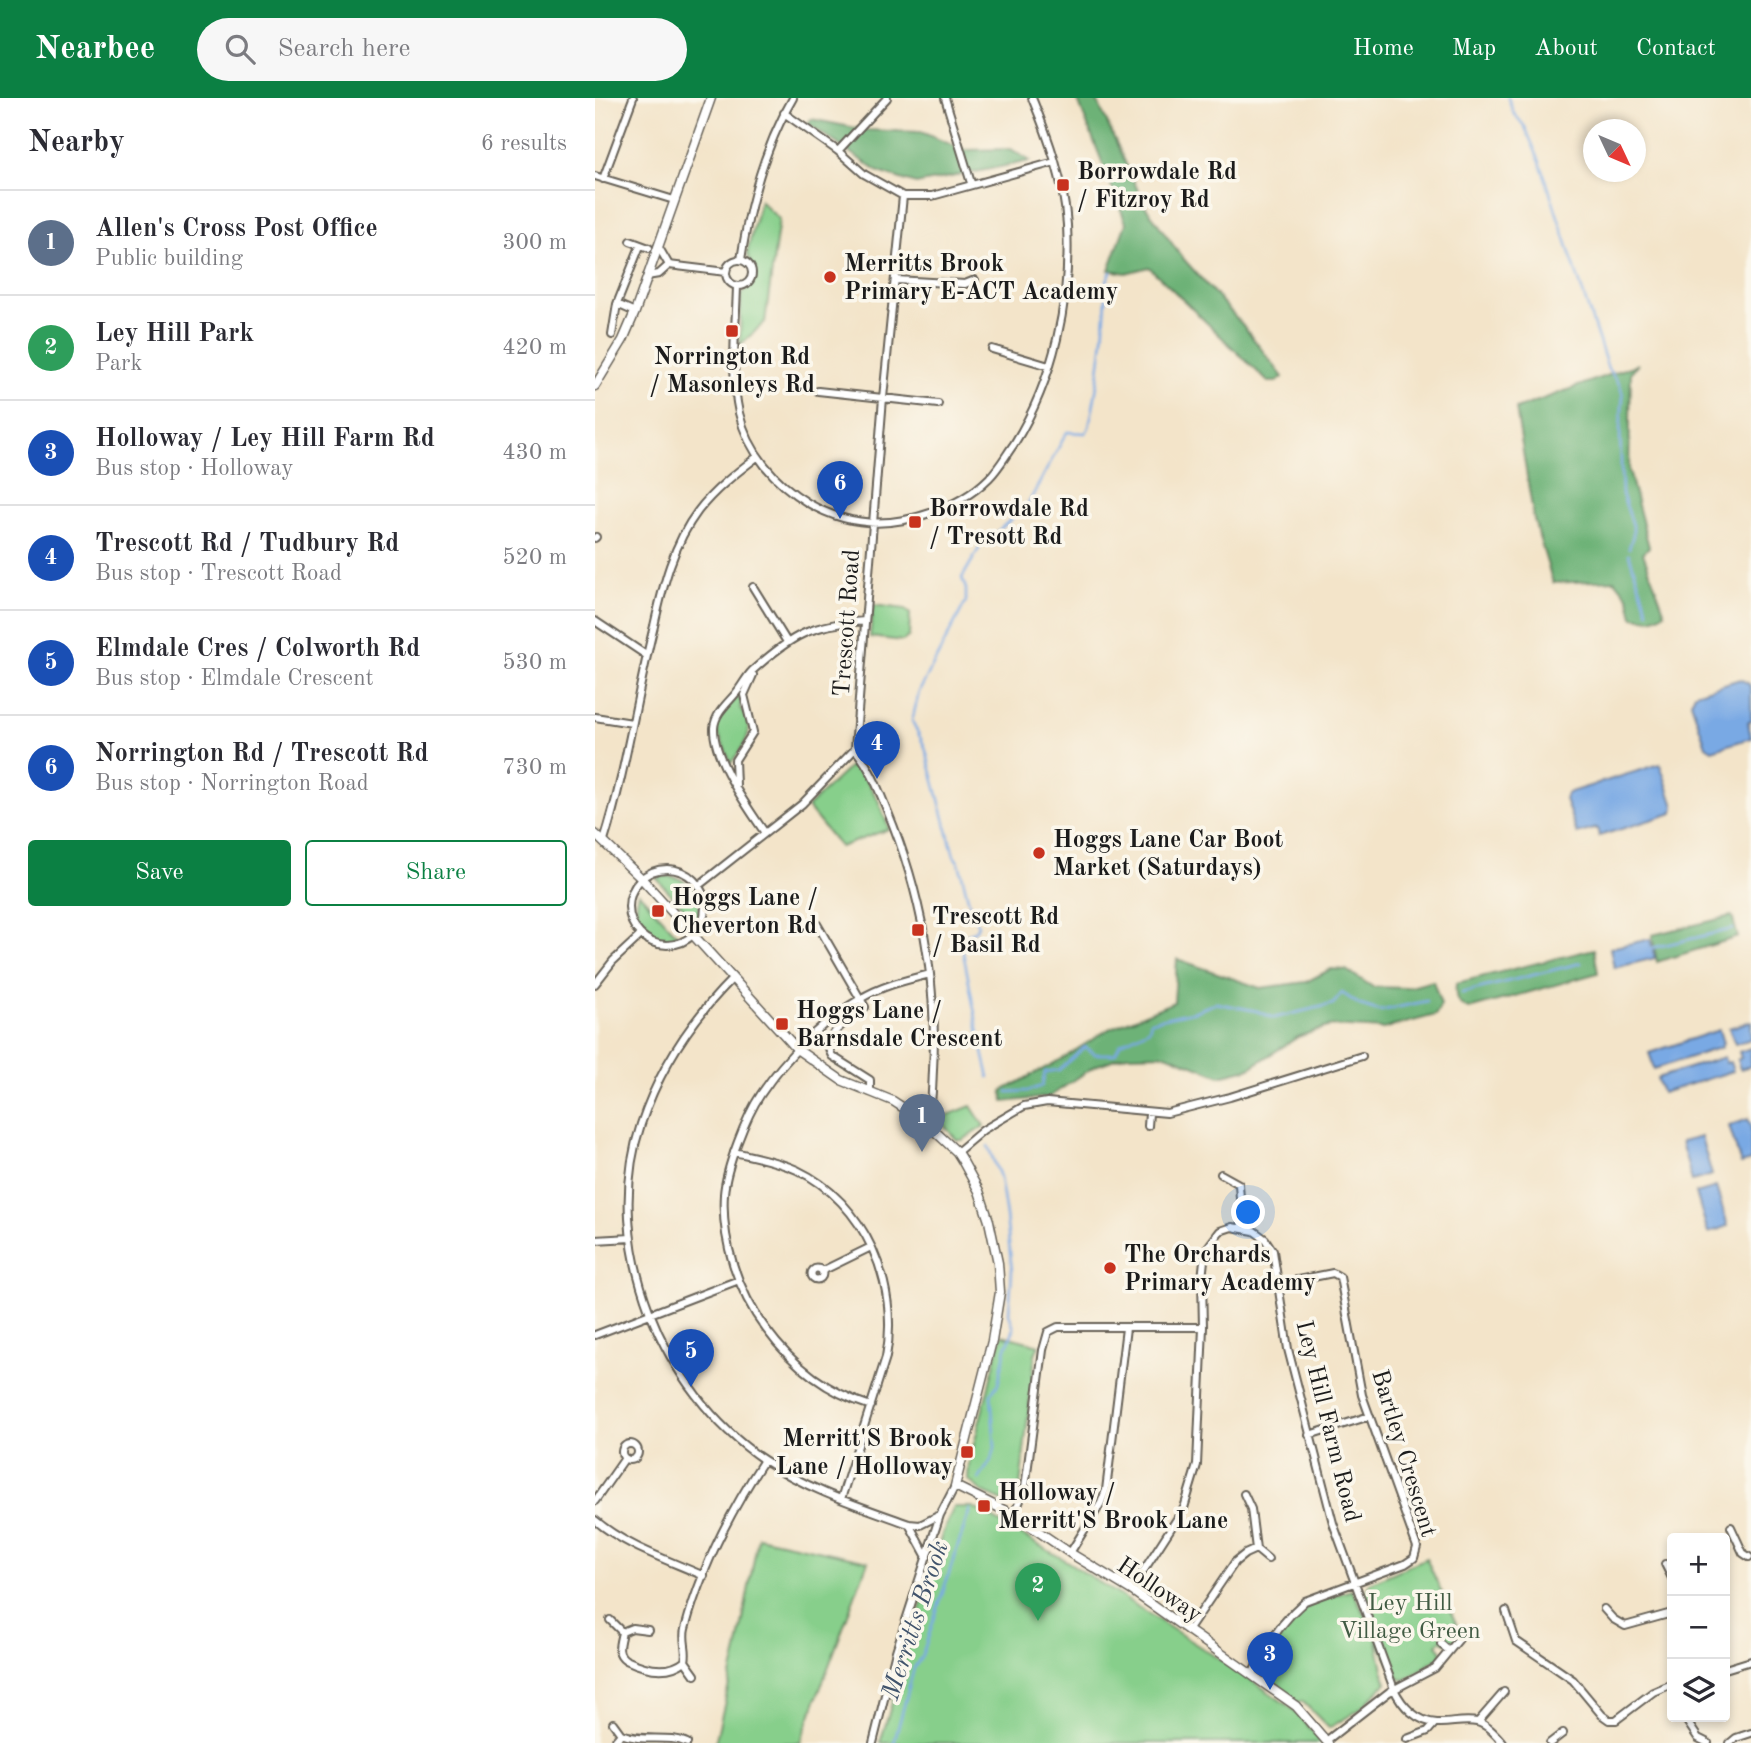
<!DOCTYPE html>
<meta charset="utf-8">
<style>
:root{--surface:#fff;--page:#f7f7f7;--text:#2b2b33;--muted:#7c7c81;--line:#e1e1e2;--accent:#0b8043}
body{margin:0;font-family:"Old Standard TT",serif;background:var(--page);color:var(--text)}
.controls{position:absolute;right:21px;bottom:21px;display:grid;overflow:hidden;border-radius:7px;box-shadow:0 4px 10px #0003}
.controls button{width:63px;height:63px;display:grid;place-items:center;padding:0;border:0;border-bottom:2px solid var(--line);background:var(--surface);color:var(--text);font:35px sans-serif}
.compass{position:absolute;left:988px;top:21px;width:63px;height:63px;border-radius:50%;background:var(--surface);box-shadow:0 4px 10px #0003;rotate:134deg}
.you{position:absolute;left:654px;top:1115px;width:24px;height:24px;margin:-18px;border:5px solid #fff;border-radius:50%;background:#1a73e8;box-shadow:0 0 0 10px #1a73e833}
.badge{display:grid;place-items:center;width:46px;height:46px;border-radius:50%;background:var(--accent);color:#fff;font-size:23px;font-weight:700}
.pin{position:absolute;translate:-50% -58px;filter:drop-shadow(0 2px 4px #0008)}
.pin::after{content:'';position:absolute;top:37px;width:24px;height:21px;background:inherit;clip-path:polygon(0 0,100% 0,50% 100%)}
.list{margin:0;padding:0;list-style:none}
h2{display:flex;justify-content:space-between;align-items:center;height:91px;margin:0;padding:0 28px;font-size:30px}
h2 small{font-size:23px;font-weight:400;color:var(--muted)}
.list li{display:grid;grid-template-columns:46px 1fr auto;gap:21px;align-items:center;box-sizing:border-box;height:105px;padding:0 28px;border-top:2px solid var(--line)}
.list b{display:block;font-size:26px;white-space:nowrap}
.list p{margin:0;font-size:23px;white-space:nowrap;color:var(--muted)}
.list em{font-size:23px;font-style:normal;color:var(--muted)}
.actions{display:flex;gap:14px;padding:21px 28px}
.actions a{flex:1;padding:16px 0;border:2px solid var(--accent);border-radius:7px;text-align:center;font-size:24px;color:var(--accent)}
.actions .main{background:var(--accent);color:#fff}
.icon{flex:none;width:38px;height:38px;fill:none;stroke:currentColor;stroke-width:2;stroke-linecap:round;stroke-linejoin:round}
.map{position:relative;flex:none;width:1156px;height:1645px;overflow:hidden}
header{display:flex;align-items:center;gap:42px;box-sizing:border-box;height:98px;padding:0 35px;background:var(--accent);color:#fff}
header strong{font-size:33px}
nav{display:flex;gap:38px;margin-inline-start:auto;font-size:24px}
.search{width:490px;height:63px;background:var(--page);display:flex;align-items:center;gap:18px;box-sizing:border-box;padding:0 24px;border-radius:38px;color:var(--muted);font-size:26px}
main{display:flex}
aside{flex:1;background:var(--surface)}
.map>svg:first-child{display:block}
</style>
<header>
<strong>Nearbee</strong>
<div class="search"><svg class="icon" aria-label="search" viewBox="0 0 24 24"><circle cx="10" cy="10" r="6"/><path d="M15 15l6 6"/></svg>Search here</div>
<nav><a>Home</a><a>Map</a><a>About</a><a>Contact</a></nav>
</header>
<main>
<aside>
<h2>Nearby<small>6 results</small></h2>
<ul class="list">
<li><span class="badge" style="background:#5c6f8a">1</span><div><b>Allen's Cross Post Office</b><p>Public building</p></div><em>300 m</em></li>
<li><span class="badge" style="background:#2e9e5b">2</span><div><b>Ley Hill Park</b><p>Park</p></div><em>420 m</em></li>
<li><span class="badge" style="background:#1a4fb4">3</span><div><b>Holloway / Ley Hill Farm Rd</b><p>Bus stop · Holloway</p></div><em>430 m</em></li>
<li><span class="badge" style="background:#1a4fb4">4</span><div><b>Trescott Rd / Tudbury Rd</b><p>Bus stop · Trescott Road</p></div><em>520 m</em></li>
<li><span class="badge" style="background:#1a4fb4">5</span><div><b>Elmdale Cres / Colworth Rd</b><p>Bus stop · Elmdale Crescent</p></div><em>530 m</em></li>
<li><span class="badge" style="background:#1a4fb4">6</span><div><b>Norrington Rd / Trescott Rd</b><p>Bus stop · Norrington Road</p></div><em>730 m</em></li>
</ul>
<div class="actions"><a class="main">Save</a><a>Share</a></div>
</aside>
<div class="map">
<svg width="1156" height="1645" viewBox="0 0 1156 1645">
<rect width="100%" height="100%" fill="#fbf7ec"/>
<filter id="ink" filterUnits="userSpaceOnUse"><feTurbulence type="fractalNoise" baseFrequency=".0143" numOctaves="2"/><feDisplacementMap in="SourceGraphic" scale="14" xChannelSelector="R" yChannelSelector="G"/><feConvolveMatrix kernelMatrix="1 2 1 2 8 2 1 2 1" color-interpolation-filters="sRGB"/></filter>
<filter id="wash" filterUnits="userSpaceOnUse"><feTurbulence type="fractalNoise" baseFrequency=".00686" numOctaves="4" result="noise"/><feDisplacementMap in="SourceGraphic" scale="28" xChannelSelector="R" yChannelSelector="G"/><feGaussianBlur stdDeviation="1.57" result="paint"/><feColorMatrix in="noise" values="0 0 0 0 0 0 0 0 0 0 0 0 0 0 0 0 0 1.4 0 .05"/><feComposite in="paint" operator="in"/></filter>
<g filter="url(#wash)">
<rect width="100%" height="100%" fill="#f3e4c9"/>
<path fill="#87cf8b" stroke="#527654" stroke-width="2" d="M165,103L184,121L170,224L145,247L146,197L155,188L160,176L152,155Z
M278,507L310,511L315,516L314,538L308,543L275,539Z
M144,597L146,605L145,610C162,631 151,646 136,665L121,631L125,616Z
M260,664L283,702L294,731L245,749L212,709Z
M71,778C97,780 110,800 102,824L61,780Z
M44,795L85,840C55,847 34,824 44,795Z
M376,1008L389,1028L368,1042H362L345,1023L348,1019Z
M407,1237L444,1247L440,1256L425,1389L417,1407L389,1395L373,1382L374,1365Z
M359,1409H378L473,1464L655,1581L699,1612L728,1645H285L347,1436Z
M163,1439L273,1463L205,1645H120L143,1549Z
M831,1460L865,1534L858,1544L851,1545L846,1542L842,1547L847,1553L845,1559L810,1582L804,1581L781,1540L791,1585L764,1612L734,1630L707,1603L698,1606L682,1587L672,1581L668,1574L666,1558L712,1509L723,1502L757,1492L779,1533L771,1493L775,1485Z"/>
<path fill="#6db277" stroke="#44674a" stroke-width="2" d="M482,0H501L549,106L586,158L646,225L688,279L682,284H673L554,169L531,175L514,172L531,125Z
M216,21L271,32L326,34L369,52L416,51L435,63L321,86L284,74L213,26Z
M1043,266L1036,274L1034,373L1054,449L1048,455L1070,515L1057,521L1038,519L1034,500L1020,482L958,485L939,422L921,311Z
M1137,818L1143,839L1062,864L1057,837Z
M999,851L1003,875L874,911C860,906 860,899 861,885Z
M582,861L665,890L711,884L736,871L751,872L778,889L812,890L838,883L846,907L841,917L788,931L735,928L703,939L653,971L625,978L571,956L532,957L500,968L454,999L409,1004L407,993L467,961L514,931L579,904Z"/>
<path fill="#79a9e4" stroke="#4a6280" stroke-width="2" d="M1145,581L1154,586L1156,593V623L1153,624L1156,640L1117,652L1111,648L1096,604L1100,595Z
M1065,666L1079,708L1078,715L1004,738L1002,730L982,736L970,701L972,695Z
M1055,841L1060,860L1019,870L1015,850Z
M1156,923V941L1140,946L1134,930Z
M1124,932L1128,945L1126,946L1127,949L1059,971L1054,955Z
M1156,950V968L1145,971L1142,962L1146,960L1144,954Z
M1129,959L1131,965L1135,964L1138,973L1067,995L1062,980Z
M1153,1021L1156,1029V1063L1146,1066L1134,1028Z
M1106,1039L1117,1077L1097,1083L1086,1044Z
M1121,1089L1133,1128L1113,1135L1101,1095Z"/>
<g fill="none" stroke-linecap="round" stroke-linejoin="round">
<path stroke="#79a9e4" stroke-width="2.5" d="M913,0L918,14L930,29L945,64L1013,271L1025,287L1028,298L1025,332L1027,396L1038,427V437L1034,450
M1034,456L1053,513
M1057,850L1138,831
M867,895L986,865
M394,979C382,934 376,890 366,845L367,840L381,832L383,827L377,816L364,765L359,758L330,649L317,623L324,594L371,503V491L367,480L385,449L433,406L472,334L491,335L494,329C505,280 510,233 512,182L516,174
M413,994L433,993L447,988L450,974L464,972L490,949L500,956H520L525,946L554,931L556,923L601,913L621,905L662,913L679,920L738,906L747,895L765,907L785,913L832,903
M384,1381L397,1361L400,1350L396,1296L403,1286L411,1250L419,1231L414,1215L417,1173L411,1118L405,1079L393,1048
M299,1645L319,1570L327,1558L375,1411"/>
</g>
</g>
<g filter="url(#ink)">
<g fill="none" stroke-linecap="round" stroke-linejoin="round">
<g stroke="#676259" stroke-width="10">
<path id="minor" d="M350,0L376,85
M189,15L243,53L269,76L308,98H337L460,64
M243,53L292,0
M0,78L79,102
M8,81L38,0
M308,98L288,300L260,651C275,669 283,690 292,712C326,793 343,884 338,972C337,989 338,1008 330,1024
M35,143L54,150
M63,148L74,167
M146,162C154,107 170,48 198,0
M131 175a13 13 0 1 1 26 0a13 13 0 1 1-26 0Z
M52,178L64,176L74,167L131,174
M301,182L370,186L380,182
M142,188C141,229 135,275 144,315C153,354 180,385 213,405C252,428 293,430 335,415C356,408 378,396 394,380C404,370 411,357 419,346C459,282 476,203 472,127C469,83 454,41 437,0
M40,214L22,206L45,148
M17,237L22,206
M397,251L454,268
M223,293L343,306
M0,440L1,439
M158,489L192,544
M0,523L51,557
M0,619L37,625
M141,687L140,662L158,634L149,597L158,577
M170,735C153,710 118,661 119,630C120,615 133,605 141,595C147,588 151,579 157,573C197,537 216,526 270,523
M9,743C31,673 41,599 59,528C68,488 78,446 103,413C119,392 141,375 162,359
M34 809a38 38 0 1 1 76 0a38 38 0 1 1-76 0Z
M103,788L207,706L260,651
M222,826L270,909C257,921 224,936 237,958L275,982V994
M138,880C96,922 65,969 46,1026C6,1146 67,1293 169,1362C213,1392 264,1408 314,1426L325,1427L345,1417
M0,886L18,863L46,837
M553,1028L554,1015
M139,1054C160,1059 182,1063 202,1072C270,1104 305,1187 291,1259L246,1401
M362,1054L388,1032L429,1008L452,1004L572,1015L635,999L767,958
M626,1076L644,1086L647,1130
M0,1142L36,1140
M216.5 1176a5.5 5.5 0 1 1 11 0a5.5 5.5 0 1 1-11 0Z
M227,1173L276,1149
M0,1237L144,1182
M276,1308C231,1294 198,1268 171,1231C143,1194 126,1142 129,1096C131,1070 151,1018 166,996C190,960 227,923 265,901C286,888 311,882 335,876
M714,1337L775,1318
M27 1354a8 8 0 1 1 16 0a8 8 0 1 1-16 0Z
M0,1403L30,1360
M419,1417L430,1390L448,1252L453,1234L463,1229H608
M0,1422C30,1448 73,1462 109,1478
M314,1426L332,1459
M1136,1429L1148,1455L1154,1459
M661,1451L673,1461
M475,1455L506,1405L511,1392L531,1230
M1070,1466L1077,1480
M536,1492L589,1410L602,1367L608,1229L607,1181L610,1153L625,1133L637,1129L659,1133L670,1141L678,1153L693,1251L738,1425L799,1591C807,1608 822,1624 842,1625C855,1626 868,1621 882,1624C893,1627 901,1637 908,1645
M1009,1511L1018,1521L1030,1528L1077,1515
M911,1513L921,1543L978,1582L1007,1617L1014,1622H1021L1058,1594L1077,1586
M15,1522L27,1534C25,1545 20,1555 31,1562C50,1571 73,1577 90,1563
M593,1533L640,1464L650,1456L661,1451L656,1411L649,1396
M27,1534L37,1530L53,1532
M846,1546L854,1553
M1130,1571L1156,1563
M100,1577L90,1563C93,1552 87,1543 90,1531C106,1471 135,1414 169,1362
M657,1577C669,1550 687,1523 710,1503L810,1466L819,1460L822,1449L767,1297L745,1179L738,1175L683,1186
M1089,1619L1103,1640L1113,1645
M883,1624L909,1594
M18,1625L26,1636
M812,1641L833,1633L840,1625
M20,1643L26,1636C48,1645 73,1636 92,1645
M731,1643L794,1594L840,1570L864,1541
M278,1645L301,1553L345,1417L360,1388
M955,1645L968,1635
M1135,1645L1141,1640L1156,1635"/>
</g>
<g stroke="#676259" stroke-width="11">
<path id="tertiary" d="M0,288L28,242L40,214L116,0
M0,736L47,781L203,952L246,982L298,1003L330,1024L362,1054L367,1062L384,1093L394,1123L403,1165L405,1194L397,1243L360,1388L419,1417L475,1455L536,1492L701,1608L733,1645"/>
</g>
<use href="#minor" stroke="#fff" stroke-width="6"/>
<use href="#tertiary" stroke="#fff" stroke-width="8"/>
</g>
</g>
<g fill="#c8321e" stroke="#fbf7ec" stroke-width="2.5">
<rect x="461" y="80" width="14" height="14" rx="3.5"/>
<circle cx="235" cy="179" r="7"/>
<rect x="130" y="226" width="14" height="14" rx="3.5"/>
<rect x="313" y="417" width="14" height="14" rx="3.5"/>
<circle cx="444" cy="755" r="7"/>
<rect x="56" y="806" width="14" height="14" rx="3.5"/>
<rect x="316" y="825" width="14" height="14" rx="3.5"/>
<rect x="180" y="919" width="14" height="14" rx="3.5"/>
<circle cx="515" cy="1170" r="7"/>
<rect x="365" y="1347" width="14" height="14" rx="3.5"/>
<rect x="382" y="1401" width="14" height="14" rx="3.5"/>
</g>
<g text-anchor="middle" stroke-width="7" stroke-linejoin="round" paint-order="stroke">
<g font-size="24" font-weight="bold" fill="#1c1c1c" stroke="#fbf7ec" text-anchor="start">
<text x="482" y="81">Borrowdale Rd<tspan x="482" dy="28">/ Fitzroy Rd</tspan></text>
<text x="249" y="173">Merritts Brook<tspan x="249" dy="28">Primary E-ACT Academy</tspan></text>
<text x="137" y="266" text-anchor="middle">Norrington Rd<tspan x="137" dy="28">/ Masonleys Rd</tspan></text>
<text x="334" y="418">Borrowdale Rd<tspan x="334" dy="28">/ Tresott Rd</tspan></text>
<text x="458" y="749">Hoggs Lane Car Boot<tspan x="458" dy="28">Market (Saturdays)</tspan></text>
<text x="77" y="807">Hoggs Lane /<tspan x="77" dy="28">Cheverton Rd</tspan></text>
<text x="337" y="826">Trescott Rd<tspan x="337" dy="28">/ Basil Rd</tspan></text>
<text x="201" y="920">Hoggs Lane /<tspan x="201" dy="28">Barnsdale Crescent</tspan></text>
<text x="529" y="1164">The Orchards<tspan x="529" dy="28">Primary Academy</tspan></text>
<text x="358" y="1348" text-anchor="end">Merritt'S Brook<tspan x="358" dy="28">Lane / Holloway</tspan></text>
<text x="403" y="1402">Holloway /<tspan x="403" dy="28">Merritt'S Brook Lane</tspan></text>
</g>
<g font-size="24" fill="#1c1c1c" stroke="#fbf7ec">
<text transform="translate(251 525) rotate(-86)" y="8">Trescott Road</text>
<text transform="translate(734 1323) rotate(76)" y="8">Ley Hill Farm Road</text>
<text transform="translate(810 1355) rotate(73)" y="8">Bartley Crescent</text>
<text transform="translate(565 1491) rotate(34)" y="8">Holloway</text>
</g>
<g font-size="24" fill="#415b43" stroke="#fbf7ec">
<text x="815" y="1512">Ley Hill<tspan x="815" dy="28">Village Green</tspan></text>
</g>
<g font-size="26" font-style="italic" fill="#41546c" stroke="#fbf7ec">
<text transform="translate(319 1522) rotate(-72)" y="9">Merritts Brook</text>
</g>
</g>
</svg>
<div class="controls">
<button>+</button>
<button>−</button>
<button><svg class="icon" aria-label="layers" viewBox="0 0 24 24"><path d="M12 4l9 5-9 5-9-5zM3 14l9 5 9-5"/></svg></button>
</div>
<svg class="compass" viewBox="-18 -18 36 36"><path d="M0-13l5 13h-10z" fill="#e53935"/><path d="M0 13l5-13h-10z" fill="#7c7c81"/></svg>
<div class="you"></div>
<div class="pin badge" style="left:327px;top:1054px;background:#5c6f8a">1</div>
<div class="pin badge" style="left:443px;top:1523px;background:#2e9e5b">2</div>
<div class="pin badge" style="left:675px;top:1592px;background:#1a4fb4">3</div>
<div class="pin badge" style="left:282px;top:681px;background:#1a4fb4">4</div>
<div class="pin badge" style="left:96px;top:1289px;background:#1a4fb4">5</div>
<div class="pin badge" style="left:245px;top:421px;background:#1a4fb4">6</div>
</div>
</main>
